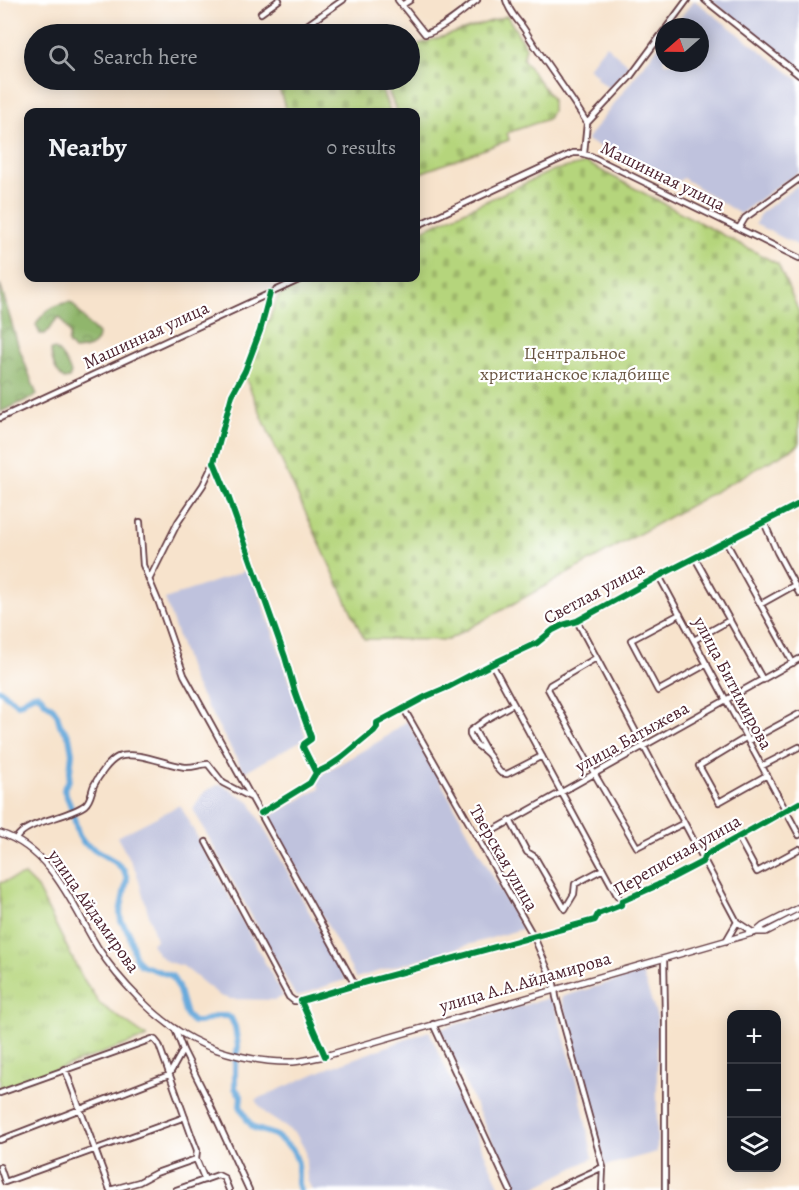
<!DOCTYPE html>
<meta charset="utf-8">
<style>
:root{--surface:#171b24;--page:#20242c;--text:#f1f3f6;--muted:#9ea1a6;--line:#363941}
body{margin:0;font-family:Alegreya,serif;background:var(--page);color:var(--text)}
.controls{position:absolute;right:18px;bottom:18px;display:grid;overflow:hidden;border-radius:12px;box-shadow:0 3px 15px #0003}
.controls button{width:54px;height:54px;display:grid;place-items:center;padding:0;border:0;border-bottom:2px solid var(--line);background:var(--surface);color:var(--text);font:30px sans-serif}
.compass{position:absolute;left:655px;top:18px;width:54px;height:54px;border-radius:50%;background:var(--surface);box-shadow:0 3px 15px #0003;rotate:250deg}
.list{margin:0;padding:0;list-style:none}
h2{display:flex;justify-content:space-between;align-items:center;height:78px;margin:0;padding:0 24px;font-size:26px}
h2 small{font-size:20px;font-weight:400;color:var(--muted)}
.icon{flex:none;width:33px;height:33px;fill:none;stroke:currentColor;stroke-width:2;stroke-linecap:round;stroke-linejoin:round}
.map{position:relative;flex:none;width:799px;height:1190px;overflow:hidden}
.search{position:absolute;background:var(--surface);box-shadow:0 3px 15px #0003;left:24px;top:24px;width:396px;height:66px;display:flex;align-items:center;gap:15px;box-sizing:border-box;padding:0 21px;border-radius:33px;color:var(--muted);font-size:22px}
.panel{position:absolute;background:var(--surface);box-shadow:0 3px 15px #0003;left:24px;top:108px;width:396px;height:174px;border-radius:12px}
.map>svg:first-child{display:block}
</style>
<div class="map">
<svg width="799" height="1190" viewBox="0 0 799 1190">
<defs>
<pattern id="grass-tufts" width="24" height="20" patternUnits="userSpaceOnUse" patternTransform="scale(1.5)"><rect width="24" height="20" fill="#b5d57c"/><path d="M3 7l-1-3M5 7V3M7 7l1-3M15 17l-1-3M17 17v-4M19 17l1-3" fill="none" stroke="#9db66b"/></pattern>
<pattern id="forest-crowns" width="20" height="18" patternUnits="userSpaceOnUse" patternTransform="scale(1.5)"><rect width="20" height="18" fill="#90b66c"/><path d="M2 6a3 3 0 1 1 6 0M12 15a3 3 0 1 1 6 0" fill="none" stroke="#789359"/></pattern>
<pattern id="cemetery-stones" width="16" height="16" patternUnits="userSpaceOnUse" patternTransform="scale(1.5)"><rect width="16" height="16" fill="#b5d57c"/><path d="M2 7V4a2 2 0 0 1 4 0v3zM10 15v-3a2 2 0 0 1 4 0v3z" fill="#9db66b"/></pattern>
</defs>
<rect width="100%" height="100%" fill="#fff"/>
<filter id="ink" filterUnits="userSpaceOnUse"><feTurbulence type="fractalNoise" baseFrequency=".0167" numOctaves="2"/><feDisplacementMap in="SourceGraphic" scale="12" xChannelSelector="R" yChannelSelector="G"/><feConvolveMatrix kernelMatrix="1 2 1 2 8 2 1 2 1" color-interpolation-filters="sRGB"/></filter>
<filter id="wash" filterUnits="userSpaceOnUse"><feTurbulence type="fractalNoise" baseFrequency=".008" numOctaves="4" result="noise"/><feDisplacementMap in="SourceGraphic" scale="24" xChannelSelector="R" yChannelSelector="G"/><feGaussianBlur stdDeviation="1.35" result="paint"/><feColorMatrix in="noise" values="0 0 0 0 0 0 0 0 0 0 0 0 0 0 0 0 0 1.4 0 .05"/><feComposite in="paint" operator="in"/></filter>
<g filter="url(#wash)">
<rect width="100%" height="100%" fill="#f7e3cc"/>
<path fill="#bfc2dd" d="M694,0L799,80V172L789,180H786L740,214L683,178L679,181L631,162L586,140L664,39V63H700V27H673Z
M711,0H799V71Z
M606,45L611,49V50L629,65L610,89L596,78L597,75L588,68Z
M799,184V246L755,224L760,214Z
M250,569L285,666L306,738L244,772L193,681L165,599Z
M407,721L522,929L356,978L269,817L320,788L315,778L381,740Z
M220,784L250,802L346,980L335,983L296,997L193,809L205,791Z
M180,805L283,996L276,1000L230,999L220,996L183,966L167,962L158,954L151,944L156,940L136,871L117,837Z
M642,973L657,1017V1152L605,1166L561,997Z
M552,997L577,1080L593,1158L530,1190H515L440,1029Z
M429,1031L501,1190H312L307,1180L305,1150L296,1134L267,1115L255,1100L323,1070Z"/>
<path fill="url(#grass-tufts)" stroke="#807a54" stroke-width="1.5" d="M24,875L37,888L82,977L100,1004L147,1037L0,1090V883Z"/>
<path fill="url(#forest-crowns)" stroke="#6d6a4c" stroke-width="1.5" d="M0,284L18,345L37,395L0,412Z
M70,302L74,305L88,324L98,334C98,348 84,349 74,350L68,343L70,334L60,317C53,320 51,329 45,334H40L36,325C43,311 55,304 70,302Z
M55,349C63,355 67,364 71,373L69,378L64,379C55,372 52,362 51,350Z"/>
<path fill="url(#cemetery-stones)" stroke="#807a54" stroke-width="1.5" d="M507,16L526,47L523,59L552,99V111L548,119L507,133L509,140L420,173L416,163V112H397L384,80H410V47Z
M299,80H378L390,112H287L278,86Z
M587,163L778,264L799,312V445L448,640L364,639L271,438L245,377L279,295L317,278H416V233L554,170Z"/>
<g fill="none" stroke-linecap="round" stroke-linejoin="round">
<path stroke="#66a9db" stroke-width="6" d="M0,690L18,704C25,702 28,694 37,694L40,696L45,702L53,708L57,714L60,725L69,736L72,753L69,780L65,786L64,790L70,804L79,836L84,843L114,861L124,870L127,879L120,912L121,921L129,933L135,957L141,965L172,976L178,987L186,1015L193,1022H200L217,1016H226L231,1018L235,1027L238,1046L235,1066V1088L241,1096L240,1106L248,1121L254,1128L275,1135L293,1150L298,1163V1184L300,1190"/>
</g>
</g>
<g filter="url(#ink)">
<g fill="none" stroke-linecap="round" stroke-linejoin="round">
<g stroke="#643c43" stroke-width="8">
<path id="minor" d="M398,0L425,34C440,31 464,10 477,0
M506,0C510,15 519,20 526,32C545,63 568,92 587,123
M705,0L799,75
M402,5L410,0
M261,13L279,0
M667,27L687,0
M294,34L343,0
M584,153L587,123L630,77L664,31
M416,226L573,153H580L591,156L799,258
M739,228L745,218L799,179
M270,293L260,331L245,371L232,395L214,462L228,496L285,657L295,692L311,737V739L304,744L303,747L316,773
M0,418L303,278
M140,522L143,565L159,603L184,675L355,985
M764,522L777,552L799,593
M726,542L793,663
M695,558L763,680
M659,576L799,835
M149,580L178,522L203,485L214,462
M761,604L795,585
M680,614L631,640L658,691L707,664
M577,621L737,922L754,933
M694,640L730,620
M596,658L550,685L548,689L594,773L637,847L684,823
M492,664L617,895L622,901
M513,704L485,720L470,731V735C476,747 478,745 487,753C493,759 495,768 501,773L507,774L542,756
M404,709L534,937L554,984L556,997L603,1167L602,1190
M474,729L487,752
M747,737L699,766L719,802L767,775
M749,741L799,714
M762,766L799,747
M261,813L310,783L316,773L328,767L340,759L374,731L377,727V723L427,696L448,687L492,664L537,643L553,630L563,625L577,621L659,576L799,504
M510,820L527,852L535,857L565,909L574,894L575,884L603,869
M738,837L757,872L799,849
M16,839C25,821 68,818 85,805C91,800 91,792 94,785C98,777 109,761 118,757C137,750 166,765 185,767C193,768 200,764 208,764L223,783L252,798
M478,839L799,659
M206,842L289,997L294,1001H301
M726,941L737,922
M664,959L665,1017V1190
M433,1024L510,1190
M175,1029L183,1050L206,1096L249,1190
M325,1056L301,1001L355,985L595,920L598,914L621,905L622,901L658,885L702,862L706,855L799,803
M65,1069L110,1190L139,1182L156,1173L196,1159
M0,1093L152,1039L155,1040L159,1045L193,1140L197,1150L196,1159L205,1180
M0,1140L169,1075L183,1050
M0,1167L5,1182L185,1117
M176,1190L218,1175L224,1178L229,1190
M553,1190L603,1167"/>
</g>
<g stroke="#643c43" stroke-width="8">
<path id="major" d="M0,833C52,850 72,905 98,948C119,981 157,1021 192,1039C220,1054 261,1063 293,1062C304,1061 314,1058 325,1056L756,932H766L799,915
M756,932L763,926L799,908"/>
</g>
<use href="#minor" stroke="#fff" stroke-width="4.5"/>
<use href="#major" stroke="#fff" stroke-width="5"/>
<g stroke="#fff" stroke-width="10">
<path id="cycleway" d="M270,293L260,331L245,371L232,395L214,462L228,496L285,657L295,692L311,737V739L304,744L303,747L316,773
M261,813L310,783L316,773L328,767L340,759L374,731L377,727V723L427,696L448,687L492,664L537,643L553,630L563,625L577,621L659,576L799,504
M325,1056L301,1001L355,985L595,920L598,914L621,905L622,901L658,885L702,862L706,855L799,803"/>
</g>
<use href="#cycleway" stroke="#00873e" stroke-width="6"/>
</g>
</g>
<g text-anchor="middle" stroke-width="4.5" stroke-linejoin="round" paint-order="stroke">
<g font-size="18" fill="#4a1f2b" stroke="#fff">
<text transform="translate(663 176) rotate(26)" y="6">Машинная улица</text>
<text transform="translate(146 335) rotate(-25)" y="6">Машинная улица</text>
<text transform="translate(594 593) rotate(-28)" y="6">Светлая улица</text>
<text transform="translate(733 683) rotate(62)" y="6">улица Битимирова</text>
<text transform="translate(632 737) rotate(-29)" y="6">улица Батыжева</text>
<text transform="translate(677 855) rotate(-30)" y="6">Переписная улица</text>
<text transform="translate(504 858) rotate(60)" y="6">Тверская улица</text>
<text transform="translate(94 911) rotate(55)" y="6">улица Айдамирова</text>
<text transform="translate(525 982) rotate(-16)" y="6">улица А.А.Айдамирова</text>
</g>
<g font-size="18" fill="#6a5643" stroke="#fff">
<text x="575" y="359">Центральное<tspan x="575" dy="21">христианское кладбище</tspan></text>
</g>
</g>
</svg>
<div class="controls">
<button>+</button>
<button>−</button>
<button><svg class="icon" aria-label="layers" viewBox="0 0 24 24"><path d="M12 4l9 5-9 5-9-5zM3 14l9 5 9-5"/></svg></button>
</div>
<svg class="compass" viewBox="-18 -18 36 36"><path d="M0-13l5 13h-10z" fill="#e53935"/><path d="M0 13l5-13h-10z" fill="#9ea1a6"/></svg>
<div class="search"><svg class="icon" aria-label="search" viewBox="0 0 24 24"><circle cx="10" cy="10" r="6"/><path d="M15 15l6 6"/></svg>Search here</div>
<section class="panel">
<h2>Nearby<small>0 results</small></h2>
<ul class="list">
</ul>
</section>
</div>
